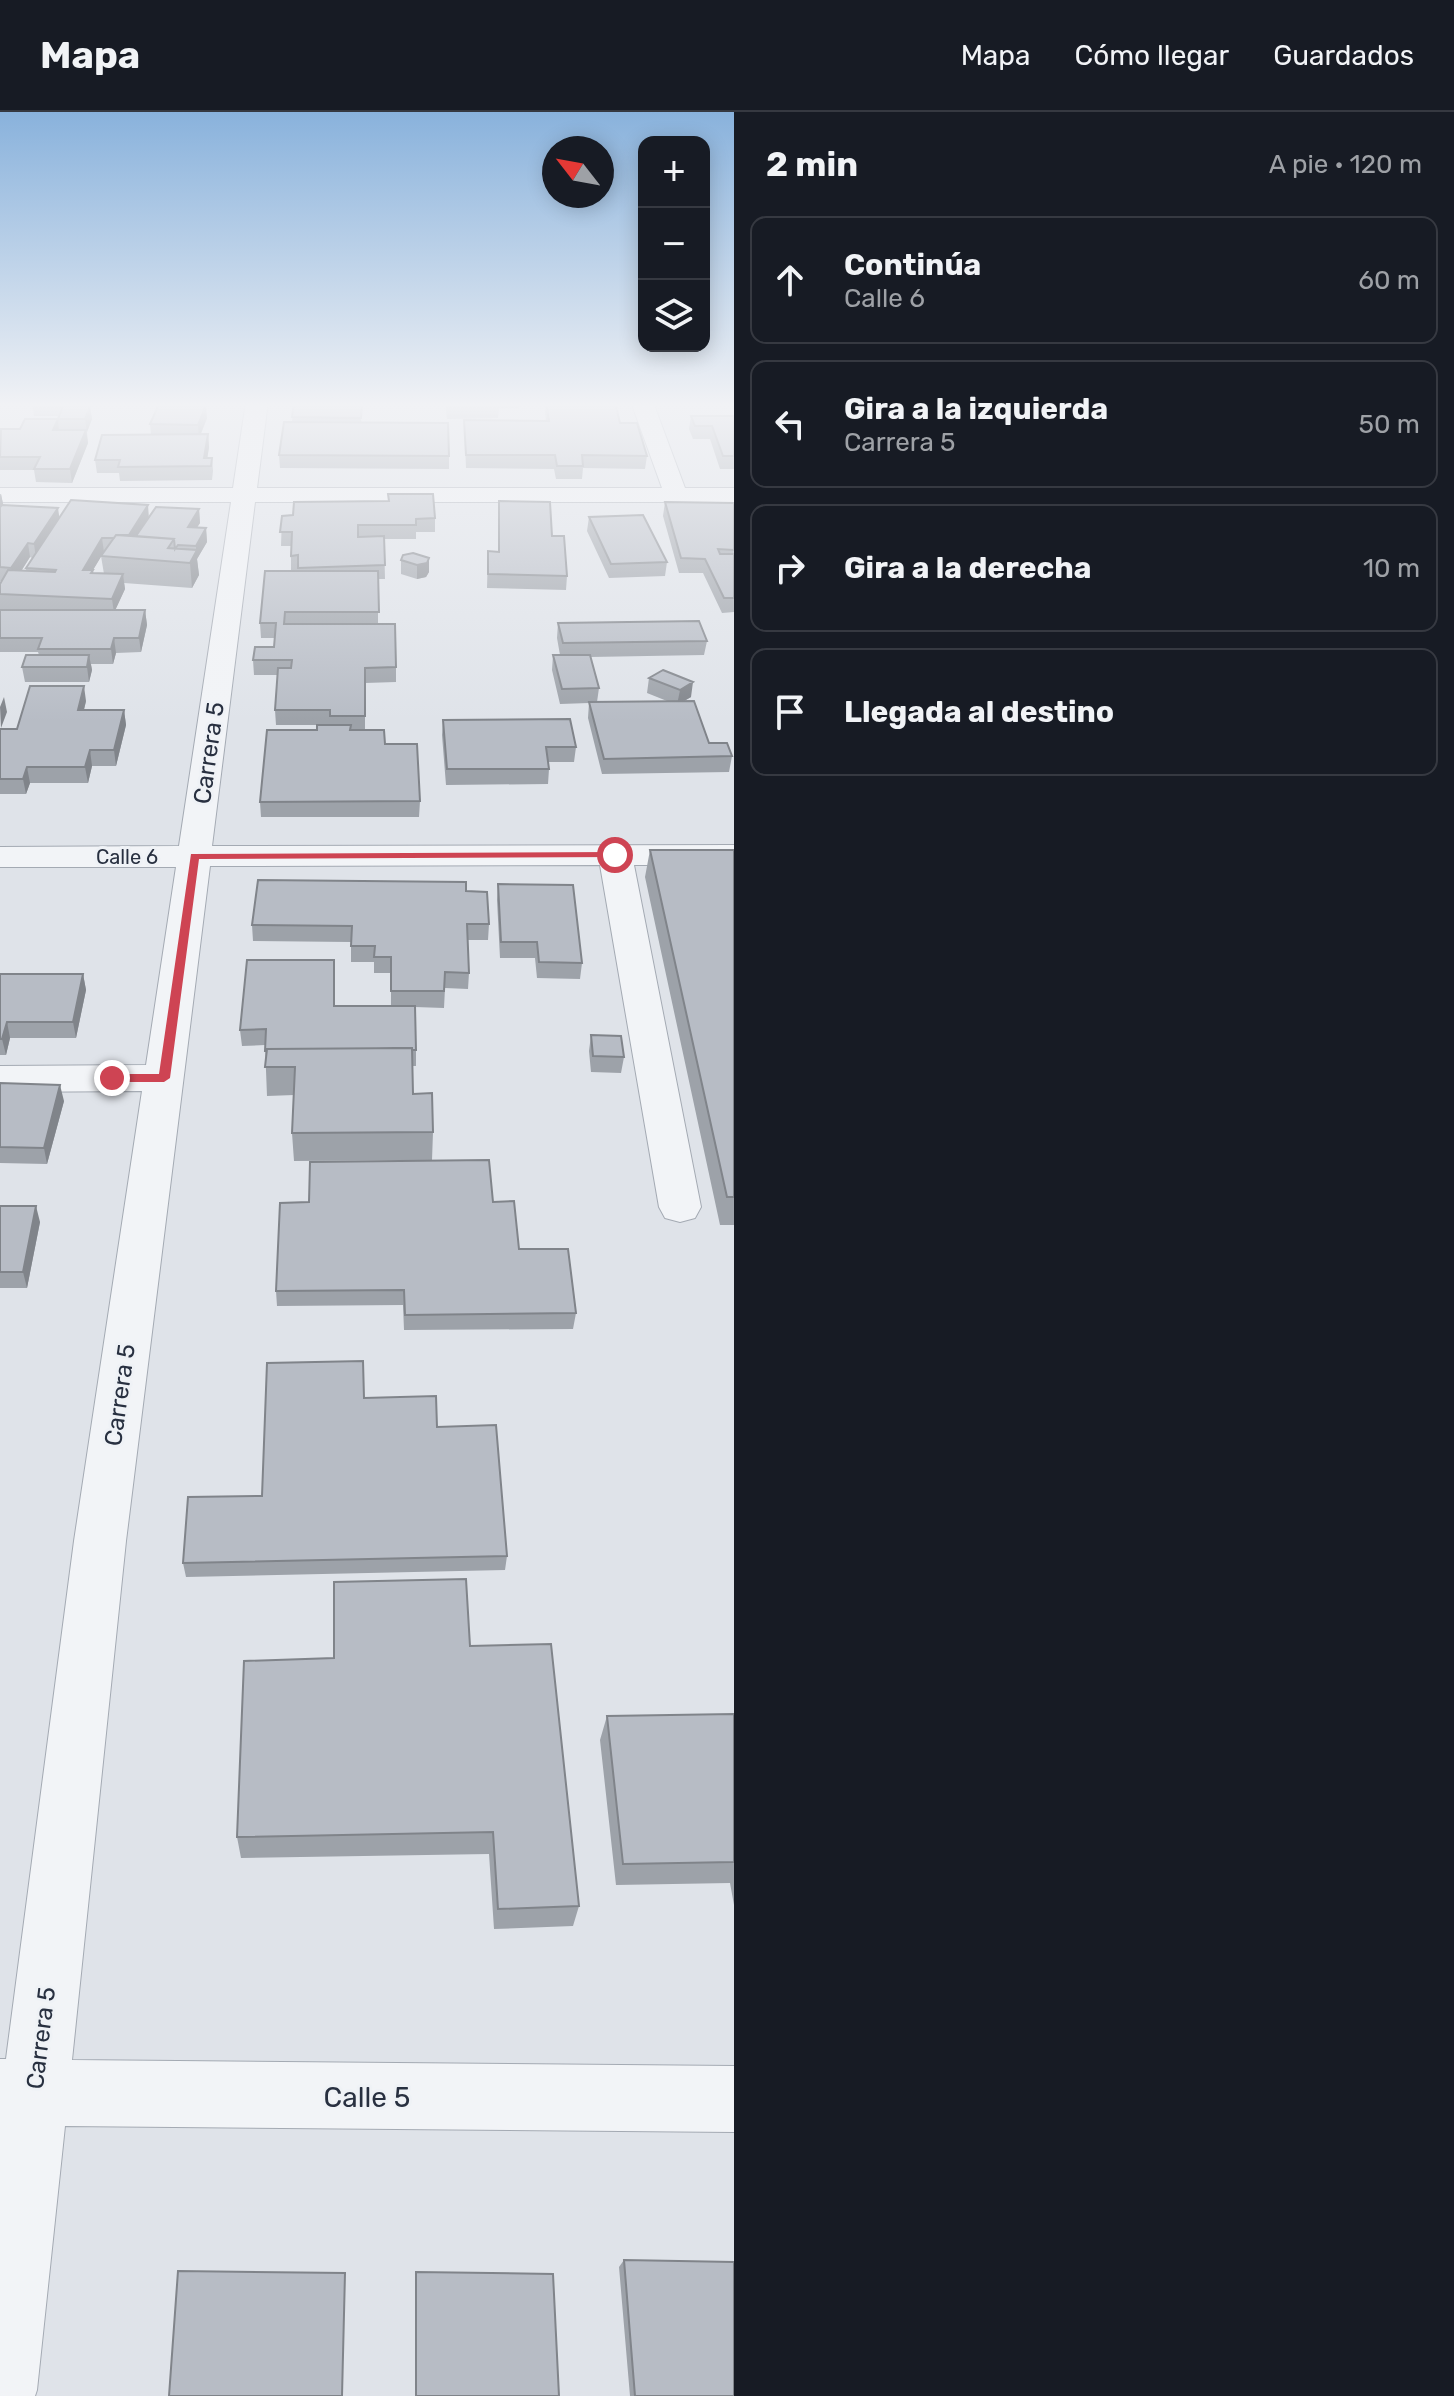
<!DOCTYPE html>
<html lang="es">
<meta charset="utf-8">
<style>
:root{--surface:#171b24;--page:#20242c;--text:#f1f3f6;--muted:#9ea1a6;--line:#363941}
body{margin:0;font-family:Rubik,sans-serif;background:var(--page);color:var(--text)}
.controls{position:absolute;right:24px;top:24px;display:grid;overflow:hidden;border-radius:16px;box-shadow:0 4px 20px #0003}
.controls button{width:72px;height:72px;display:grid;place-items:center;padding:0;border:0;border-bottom:2px solid var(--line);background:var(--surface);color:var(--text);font:40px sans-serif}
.compass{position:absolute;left:542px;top:24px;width:72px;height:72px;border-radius:50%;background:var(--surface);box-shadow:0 4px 20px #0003;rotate:301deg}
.stop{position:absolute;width:24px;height:24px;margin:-18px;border:6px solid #ce4453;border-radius:50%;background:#fff}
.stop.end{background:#ce4453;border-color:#fff;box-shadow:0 2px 8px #0008}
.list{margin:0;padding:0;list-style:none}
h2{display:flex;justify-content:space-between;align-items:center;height:104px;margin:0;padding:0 32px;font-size:34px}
h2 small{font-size:26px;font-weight:400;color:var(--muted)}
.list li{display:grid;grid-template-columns:52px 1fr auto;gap:24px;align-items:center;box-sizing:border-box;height:128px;margin:0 16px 16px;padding:0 16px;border:2px solid var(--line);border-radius:16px}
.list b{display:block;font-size:30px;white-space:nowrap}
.list p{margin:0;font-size:26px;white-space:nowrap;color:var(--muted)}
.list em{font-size:26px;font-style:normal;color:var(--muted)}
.icon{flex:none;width:44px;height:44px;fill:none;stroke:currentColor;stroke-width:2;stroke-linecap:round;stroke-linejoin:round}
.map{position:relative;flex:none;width:734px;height:2284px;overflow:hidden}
header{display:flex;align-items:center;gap:48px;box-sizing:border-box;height:112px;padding:0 40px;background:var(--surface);border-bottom:2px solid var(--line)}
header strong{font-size:38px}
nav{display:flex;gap:44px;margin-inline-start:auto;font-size:28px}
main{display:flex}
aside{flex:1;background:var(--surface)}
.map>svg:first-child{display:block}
</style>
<header>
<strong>Mapa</strong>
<nav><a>Mapa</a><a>Cómo llegar</a><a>Guardados</a></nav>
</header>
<main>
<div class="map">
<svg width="734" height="2284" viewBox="0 0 734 2284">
<rect width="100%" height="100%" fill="#dfe3e9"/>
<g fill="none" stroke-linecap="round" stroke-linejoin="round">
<g stroke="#a4aab3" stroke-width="2">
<path id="minor" d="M246,290H268L257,376H662L631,290H653L685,376H734V390H255L212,734L734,733V753H634L701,1095L695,1106L680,1110L665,1106L659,1095L600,753L210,754L126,1429L72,1948L734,1954V2020L65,2014L37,2278L35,2284H0V1947H6L74,1429L142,979L0,980V954L146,953L176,755H0V735L179,734L231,390H0V376H233Z"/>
</g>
<use href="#minor" fill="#f2f4f7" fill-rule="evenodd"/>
</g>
<path fill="#9da2a9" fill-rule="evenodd" d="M32,290H92L90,294L92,307L87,320L88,331L72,371L36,370L34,358H0V318L20,317L58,307L59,304H34Z
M294,290H433V291L362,292L361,311L449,344V357L280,356L279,343L292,310Z
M445,290H520L519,296H499L498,306L447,307Z
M546,290L620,311L647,344L645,357L583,356L582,367H556L554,357L466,356L464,308L546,309L545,301Z
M691,304H734V357H720L710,327H693L689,317Z
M207,306L201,322H208L209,335L207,346H212L213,359L212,368L120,369L119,361H97L95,348L151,322L150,312Z
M0,382H1L3,393L59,406L149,405L199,397L200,411L197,415L206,416L207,430L197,447L199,463L192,476L124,471L125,477L115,498H145L147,513L141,540L116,541L113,552H91L92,558L89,570H25L22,555L39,543L38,540H0V498H47L0,497V472L1,469H0ZM101,444L104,462L93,461V458ZM30,445L32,446L26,456V459L22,458Z
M499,389L552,424L567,464L566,478L487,476L488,439L498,440Z
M665,390L734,392V500L722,501L703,461H679L663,404Z
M282,404L435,406V420H416V427H384L385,467H378V512L396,555V570L365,571V618L385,632L420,689L419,705H261L260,690L317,618V613H276L275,598L278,563H254L253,548L274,535L275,526H261L260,511L298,459V458H291V434H281Z
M589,405L667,450L665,464L609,466L587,419Z
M403,443L429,460L426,465L417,467L401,462V448Z
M558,511L707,529L704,543L590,545L599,576L597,590L667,589L647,581L649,566L663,558L691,585L684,589L709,631L732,644L729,660L602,662L588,606L589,591L560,592L552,558L553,543H560L557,526Z
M86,589L84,598H124L126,613L116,654H92L88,671H30L26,682H0V617H17Z
M443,608L576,635L574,650H548L549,657L548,672L446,673L442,623Z
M650,738H734V1113H720L645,765Z
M498,772L582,851L580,867L537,866L535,846H500L497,788Z
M466,779L489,812L488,828H468L469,861L468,877L445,876L444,896L415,895L416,938V954H412L413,982L433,1020L432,1048L294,1049L292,1021L294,983L267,984L265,933L242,934L240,918L334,894H391V861H374V850H351V830L253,829L252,813Z
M0,862H83L86,878L76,926H10L6,943H0Z
M591,923L624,945L621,961L591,960L589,939Z
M0,971L64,989L47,1052L0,1051Z
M493,1090L519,1137L576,1201L573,1217L404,1218L403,1193L277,1194L276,1179Z
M0,1094L40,1110L27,1176H0Z
M364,1286L437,1315L507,1444L505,1458L186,1465L183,1451L262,1384Z
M470,1534L579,1794L573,1814L494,1817L489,1742L241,1746L237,1725L334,1546Z
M734,1602V1793L730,1771L616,1773L600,1628L607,1604Z
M624,2148L734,2284H630L619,2155Z
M416,2160L559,2284H415Z"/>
<path fill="#80848a" d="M206,293L207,306L199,326L198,313Z
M90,294L92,307L87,320L85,307Z
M58,307L59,320L53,318Z
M86,318L88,331L72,371L70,357Z
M208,322L209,335L206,355L204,346Z
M1,382L4,396L0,402V384Z
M148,393L149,407L132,434L127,427Z
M58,396L60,410L36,446L34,432Z
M199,397L200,411L189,428L188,415Z
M206,416L207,430L197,447L199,463L192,476L190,451L196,440V434Z
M102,426L104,440L93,458L95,472L83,458Z
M28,431L30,445L14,470L11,456Z
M429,446V460L426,465L417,467V453Z
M123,462L125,477L114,501L112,487Z
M145,498L147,513L141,540L139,526Z
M114,526L116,541L113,552L111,537Z
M89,543L92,558L89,570L87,555Z
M693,570L691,585L677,593L680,578Z
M84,574L86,589L80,613L78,598Z
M4,585L7,600L1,616L0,595Z
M124,598L126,613L116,654L114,638Z
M90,638L92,654L88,671L85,655Z
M27,655L30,671L26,682L23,667Z
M83,862L86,878L76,926L73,910Z
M7,910L10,926L6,943L2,927Z
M60,973L64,989L47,1052L44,1036Z
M36,1094L40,1110L27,1176L23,1160Z"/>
<path fill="#b7bcc5" stroke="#80848a" stroke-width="2" d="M32,290H69L68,292L32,291Z
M294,290H362L361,306L292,305Z
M447,290H499V294H448Z
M546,290H615L620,311H637L647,344L582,343L583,354H557L555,343H466L464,308L549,309Z
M159,292L206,293L198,313L150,312Z
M63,294H90L85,307H58Z
M691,304H734V344H723L712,314H695Z
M25,307H58L53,318H86L70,357H34L40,345H0L1,317H20Z
M284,310L448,311L449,344L279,343Z
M208,322L204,346H212L211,354L118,355L120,348H95L102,323Z
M388,382H433L435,406L416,407V413H358V425L384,424L385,453L298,456V443L291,444L292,420H280L282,404L293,403L294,390L389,389Z
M71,388L148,393L129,423H116L114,426H102L83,458H93L91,461L123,462L112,487L0,482V472L8,458L55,460L56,458L26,456Z
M499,389L550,390L552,424H564L567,464L488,462V439L499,440Z
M665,390L734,391V438L718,437L720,442H734V486H724L705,447L681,446Z
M2,393L58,396L34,432L28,431L11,456L0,455V395Z
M156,395L199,397L188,415L206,416L196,434L178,433L175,437L174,427L136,424Z
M643,403L667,450L611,452L589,405Z
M116,423L174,427L168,436L197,438L190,451L101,444Z
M413,441L429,446L427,451L417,453L401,448L403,443Z
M265,459H378L379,500H285L284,512H395L396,555L365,556V604H330V598H275L278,556H291L292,548H253L255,535H274L276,511H260Z
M0,498H145L139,526H114L111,537H38L42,526H0Z
M699,509L707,529L563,531L558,511Z
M26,543H89L87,555H22Z
M553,543H590L599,576L562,577Z
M663,558L693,570L680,578L649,566Z
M30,574H84L78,598H124L114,638H90L85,655H27L23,667H0V617H17Z
M694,589L709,631H727L732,644L604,647L589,590Z
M570,607L576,635H546L549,657H447L443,608Z
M317,613H351L350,618H384L385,632H417L420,689L260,690L267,618H317Z
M650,738H734V1085H727Z
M258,768L466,770V779L487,780L489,812H467L469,861L445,860L444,879H391V845H374L375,834H351L352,814L252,813Z
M498,772L573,773L582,851L539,850L537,830H501Z
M247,848H334V894H415L416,938H412V936L267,937L266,939H265L266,917L240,918Z
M0,862H83L73,910H7L2,927H0Z
M591,923L621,924L624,945L593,944Z
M412,936L413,982L432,981L433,1020L292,1021L295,955H265L267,937Z
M0,971L60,973L44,1036L0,1035Z
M489,1048L493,1090L514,1089L519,1137H568L576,1201L405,1203L404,1178L276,1179L280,1091L309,1090L310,1050Z
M0,1094H36L23,1160H0Z
M363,1249L364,1286L436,1284L437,1315L496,1313L507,1444L183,1451L188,1385L262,1384L267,1251Z
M466,1467L470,1534L551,1532L579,1794L498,1797L493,1720L237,1725L244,1549L334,1546V1470Z
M734,1602V1750L623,1752L607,1604Z
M624,2148L734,2150V2284H635Z
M178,2159L345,2161L342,2284H169Z
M416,2160L553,2162L559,2284H416Z"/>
<linearGradient id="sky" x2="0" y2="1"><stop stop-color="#89b2dc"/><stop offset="0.48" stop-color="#f1f2f5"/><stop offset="1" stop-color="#f1f2f5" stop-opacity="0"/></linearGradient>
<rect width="734" height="610" fill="url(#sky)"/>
<path fill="#ce4453" d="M615,740L619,745L199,747L170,966L164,970H112L106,966L112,962H159L191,742Z"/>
<g text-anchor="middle" stroke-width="6" stroke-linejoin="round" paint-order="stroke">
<g font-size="20" fill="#283040" stroke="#eff2f6">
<text x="127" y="752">Calle 6</text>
</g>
<g font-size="24" fill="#283040" stroke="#eff2f6">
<text transform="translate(209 641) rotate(-82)" y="8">Carrera 5</text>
<text transform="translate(120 1283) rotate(-82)" y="8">Carrera 5</text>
<text transform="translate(41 1926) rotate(-83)" y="8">Carrera 5</text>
</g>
<g font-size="28" fill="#283040" stroke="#eff2f6">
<text x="367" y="1995">Calle 5</text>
</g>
</g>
</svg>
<div class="controls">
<button>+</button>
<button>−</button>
<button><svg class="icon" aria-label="layers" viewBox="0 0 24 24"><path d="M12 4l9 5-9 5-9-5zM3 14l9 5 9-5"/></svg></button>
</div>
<svg class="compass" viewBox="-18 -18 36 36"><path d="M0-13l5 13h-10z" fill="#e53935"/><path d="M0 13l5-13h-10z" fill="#9ea1a6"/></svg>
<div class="stop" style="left:615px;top:743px"></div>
<div class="stop end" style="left:112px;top:966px"></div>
</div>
<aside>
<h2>2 min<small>A pie · 120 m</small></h2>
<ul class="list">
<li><svg class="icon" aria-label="ahead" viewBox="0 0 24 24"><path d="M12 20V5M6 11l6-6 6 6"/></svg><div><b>Continúa</b><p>Calle 6</p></div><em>60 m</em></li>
<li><svg class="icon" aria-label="left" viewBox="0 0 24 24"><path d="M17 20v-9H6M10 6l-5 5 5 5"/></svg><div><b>Gira a la izquierda</b><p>Carrera 5</p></div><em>50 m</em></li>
<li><svg class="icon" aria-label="right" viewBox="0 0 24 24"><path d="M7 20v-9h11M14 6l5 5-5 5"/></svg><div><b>Gira a la derecha</b></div><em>10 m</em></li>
<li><svg class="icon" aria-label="arrive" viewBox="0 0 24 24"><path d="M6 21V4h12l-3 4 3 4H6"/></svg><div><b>Llegada al destino</b></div></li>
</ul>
</aside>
</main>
